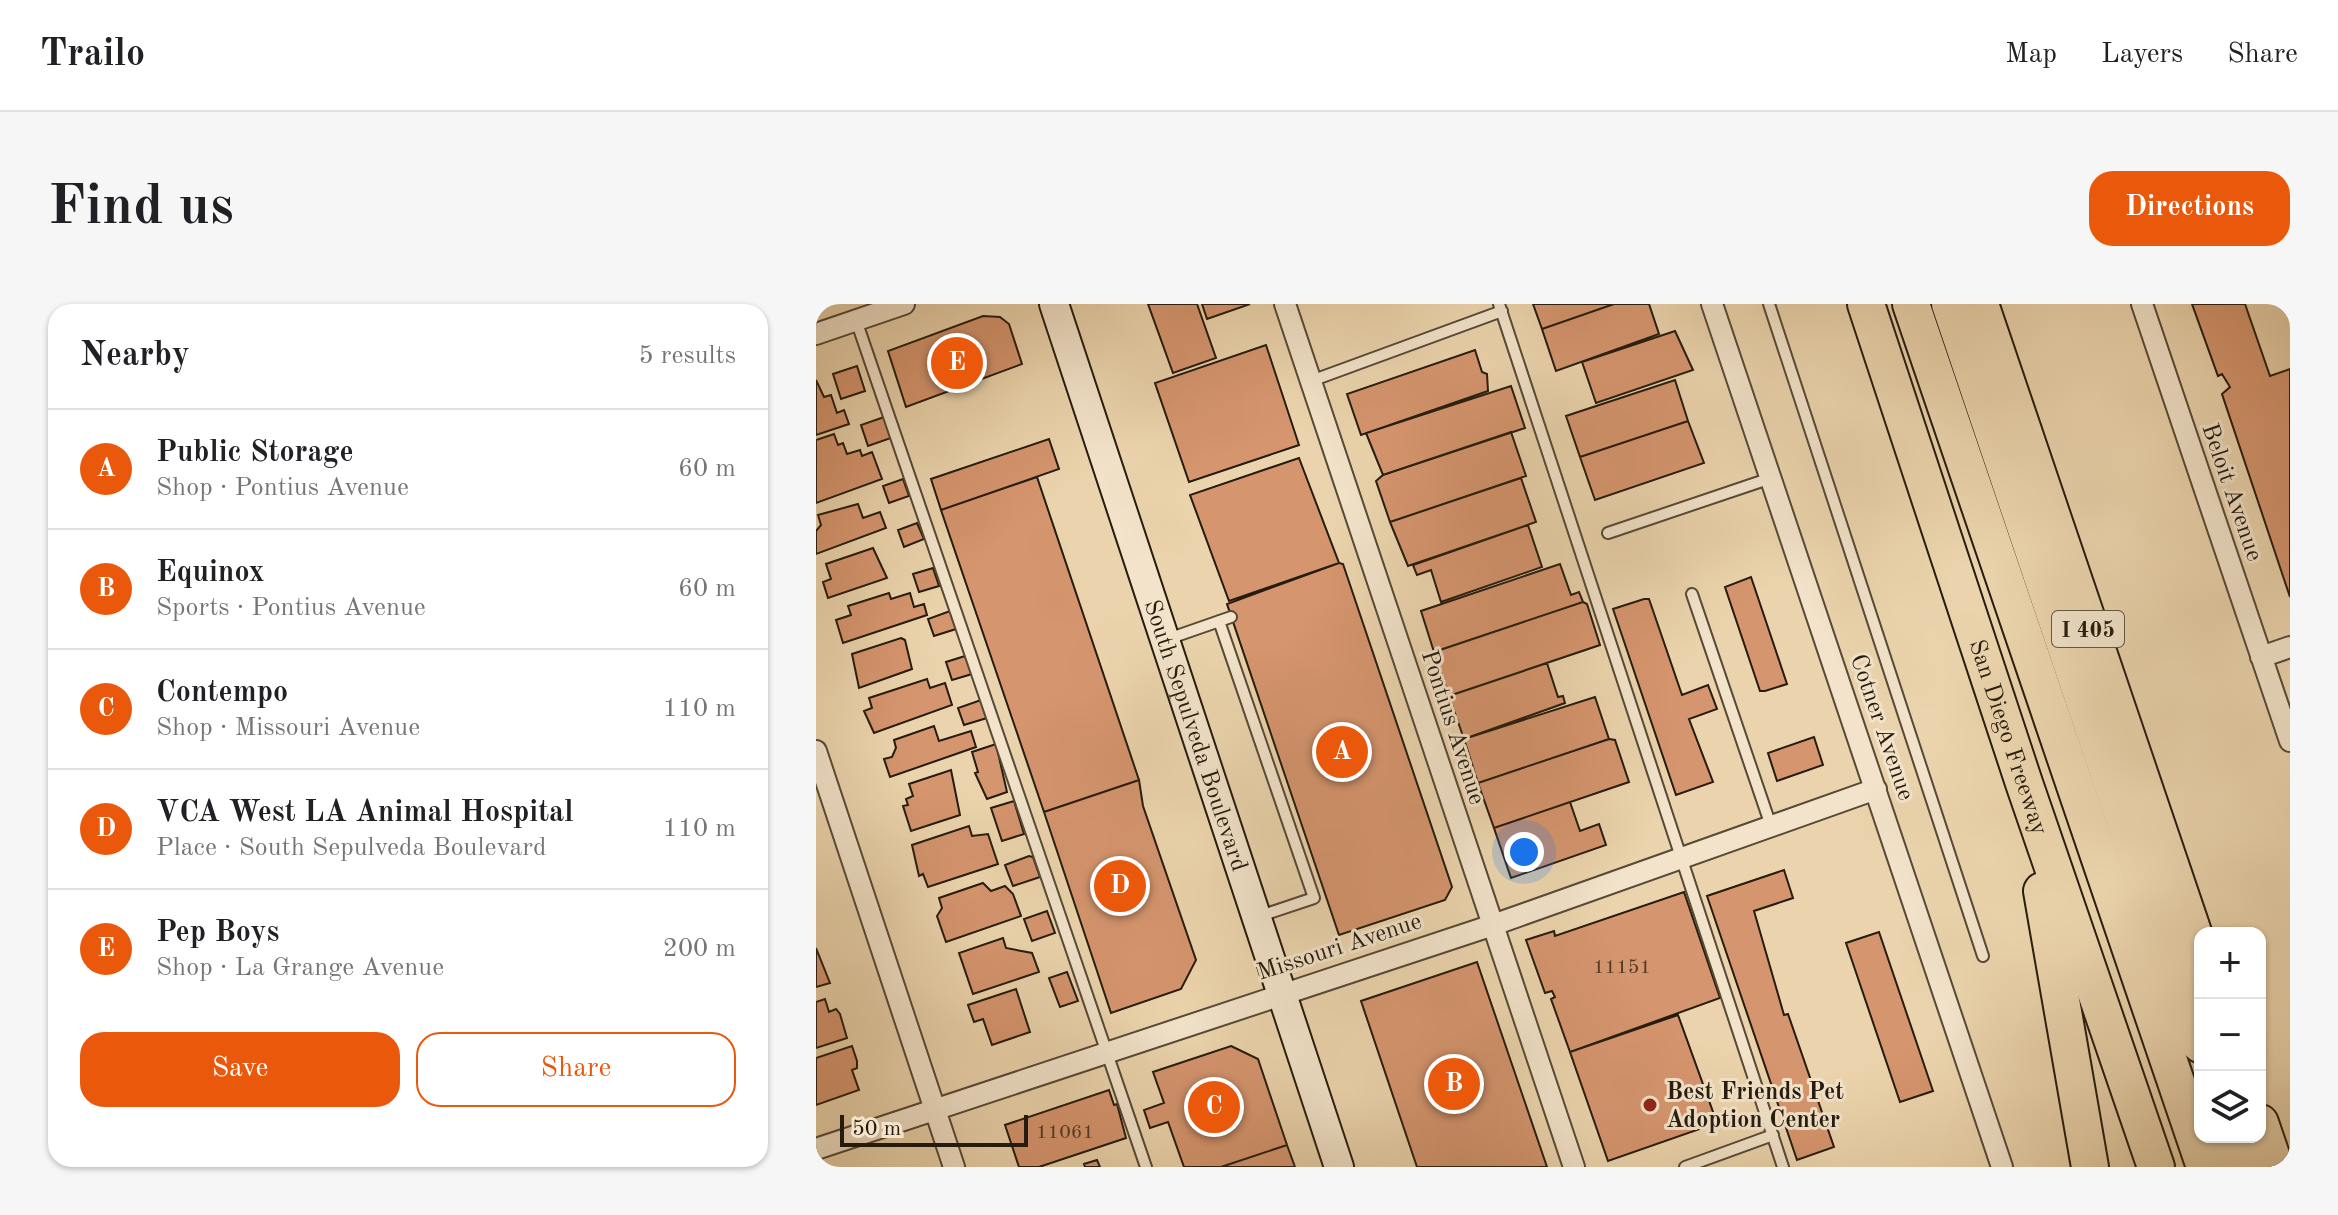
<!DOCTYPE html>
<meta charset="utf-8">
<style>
:root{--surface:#fff;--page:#f6f6f6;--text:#202124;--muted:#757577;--line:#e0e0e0;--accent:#ea580c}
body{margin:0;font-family:"Old Standard TT",serif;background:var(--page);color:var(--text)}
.controls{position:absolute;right:24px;bottom:24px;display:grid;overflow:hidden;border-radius:16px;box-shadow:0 2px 6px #0004}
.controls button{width:72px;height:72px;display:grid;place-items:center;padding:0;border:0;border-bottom:2px solid var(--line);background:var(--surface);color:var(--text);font:40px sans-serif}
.scale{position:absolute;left:24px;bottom:20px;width:188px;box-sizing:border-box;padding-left:8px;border:4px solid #251b0e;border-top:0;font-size:22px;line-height:28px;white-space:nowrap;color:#251b0e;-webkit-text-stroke:6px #f2e3ca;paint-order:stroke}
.you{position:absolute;left:708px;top:548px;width:28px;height:28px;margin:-20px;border:6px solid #fff;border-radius:50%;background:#1a73e8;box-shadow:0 0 0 12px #1a73e833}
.badge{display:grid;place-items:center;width:52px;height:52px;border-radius:50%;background:var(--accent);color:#fff;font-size:26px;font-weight:700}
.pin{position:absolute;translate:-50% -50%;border:4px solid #fff;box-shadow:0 2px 8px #0006}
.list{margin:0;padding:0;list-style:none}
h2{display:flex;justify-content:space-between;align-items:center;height:104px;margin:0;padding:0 32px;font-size:34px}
h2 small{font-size:26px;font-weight:400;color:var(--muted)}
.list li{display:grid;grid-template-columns:52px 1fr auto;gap:24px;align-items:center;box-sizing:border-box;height:120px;padding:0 32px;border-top:2px solid var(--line)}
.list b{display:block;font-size:30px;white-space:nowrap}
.list p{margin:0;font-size:26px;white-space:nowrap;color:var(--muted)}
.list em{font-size:26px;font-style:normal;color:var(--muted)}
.actions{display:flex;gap:16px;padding:24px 32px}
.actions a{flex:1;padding:18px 0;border:2px solid var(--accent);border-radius:24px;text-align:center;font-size:28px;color:var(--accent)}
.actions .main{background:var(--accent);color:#fff}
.icon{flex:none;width:44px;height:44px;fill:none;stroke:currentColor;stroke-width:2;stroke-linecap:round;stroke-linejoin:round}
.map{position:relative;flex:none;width:1474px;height:863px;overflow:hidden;border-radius:24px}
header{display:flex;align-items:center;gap:48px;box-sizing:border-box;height:112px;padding:0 40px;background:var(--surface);border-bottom:2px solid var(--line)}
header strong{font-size:38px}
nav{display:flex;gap:44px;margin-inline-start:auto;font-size:28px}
.intro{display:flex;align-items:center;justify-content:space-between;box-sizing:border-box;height:192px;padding:0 48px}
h1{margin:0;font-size:56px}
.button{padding:20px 36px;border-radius:24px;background:var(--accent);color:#fff;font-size:28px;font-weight:700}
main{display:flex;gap:48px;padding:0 48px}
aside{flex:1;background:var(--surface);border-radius:24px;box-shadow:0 2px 6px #0004}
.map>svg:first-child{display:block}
</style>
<header>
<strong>Trailo</strong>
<nav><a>Map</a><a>Layers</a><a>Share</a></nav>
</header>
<div class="intro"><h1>Find us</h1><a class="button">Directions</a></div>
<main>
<aside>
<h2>Nearby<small>5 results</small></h2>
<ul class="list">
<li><span class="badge">A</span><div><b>Public Storage</b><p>Shop · Pontius Avenue</p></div><em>60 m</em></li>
<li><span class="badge">B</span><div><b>Equinox</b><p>Sports · Pontius Avenue</p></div><em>60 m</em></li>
<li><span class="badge">C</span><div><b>Contempo</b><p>Shop · Missouri Avenue</p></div><em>110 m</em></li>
<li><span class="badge">D</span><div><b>VCA West LA Animal Hospital</b><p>Place · South Sepulveda Boulevard</p></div><em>110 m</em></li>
<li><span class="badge">E</span><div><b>Pep Boys</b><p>Shop · La Grange Avenue</p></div><em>200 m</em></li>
</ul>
<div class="actions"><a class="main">Save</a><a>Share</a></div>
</aside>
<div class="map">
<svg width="1474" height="863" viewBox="0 0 1474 863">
<rect width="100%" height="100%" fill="#ebd4ad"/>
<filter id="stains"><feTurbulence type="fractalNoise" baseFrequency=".0025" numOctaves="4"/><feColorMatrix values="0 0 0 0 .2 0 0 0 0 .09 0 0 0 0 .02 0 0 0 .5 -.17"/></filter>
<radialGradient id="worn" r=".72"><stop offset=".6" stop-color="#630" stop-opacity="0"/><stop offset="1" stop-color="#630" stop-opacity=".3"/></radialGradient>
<path fill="#d5956e" stroke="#251b0e" stroke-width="2" d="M332,0H381L400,54L357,69Z
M386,0H434L391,15Z
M717,0H798L726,25Z
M798,0H833L843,30L740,67L726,25Z
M1376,0H1429L1454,72L1474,65V293L1406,90L1414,83L1406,70L1402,72Z
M167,12L184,13L193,20L206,60L90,103L72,47Z
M859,27L877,66L780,99L766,58Z
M450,41L483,141L373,178L339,79Z
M659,46L666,68L671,70L672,87L545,131L531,90Z
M41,62L49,87L25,95L17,70Z
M0,76L8,93L15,91L21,109L28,106L33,120L0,131Z
M859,76L872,117L764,153L750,112Z
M695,82L709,124L567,171L550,129Z
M68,113L75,134L52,142L45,121Z
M872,117L888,159L779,196L764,153Z
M695,128L710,172L574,218L560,177L567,171Z
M18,130L22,141L27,139L31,150L44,146L46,152L56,148L66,175L0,199V136Z
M233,135L243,165L125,206L115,175Z
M483,154L523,259L413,297L374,191Z
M221,173L323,476L228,508L125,206Z
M705,174L720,218L592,262L574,218Z
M87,175L93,192L73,199L67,182Z
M42,200L47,214L64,208L70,224L0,250V227L5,221L2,211Z
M101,219L108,235L88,243L82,226Z
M712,221L726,263L625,298L615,266L601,271L597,261Z
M57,244L71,274L12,294L7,278L15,275L10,260Z
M523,259L527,260L636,583L629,596L523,631L411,300Z
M744,260L755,291L763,288L767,298L618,348L605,307Z
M117,264L123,282L103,288L97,270Z
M935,273L971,380L949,387H944L909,283Z
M73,289L75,295L94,289L98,303L108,300L111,311L27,339L20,316L35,311L32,302Z
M828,295H833L866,391L892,381L901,405L873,415L897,478L860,491L797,305Z
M767,298L771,300L784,341L633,392L618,348Z
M134,307L140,325L118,332L112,315Z
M85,334L89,336L96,365L43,384L36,350Z
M149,352L156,370L136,376L130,358Z
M731,359L742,393L747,392L749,399L648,435L633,392Z
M111,375L114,384L129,379L136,401L58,429L48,407L56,404L53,394Z
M779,393L793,435L662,479L648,435Z
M165,396L171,414L148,421L142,404Z
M118,422L123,437L155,427L160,443L74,473L68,455L76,453L80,444L78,436Z
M998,433L1007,461L961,477L952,449Z
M793,435L799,436L813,478L678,524L662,479Z
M180,440L191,488L171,495L159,469L162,468L156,448Z
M135,466L144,511L95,527L87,502L92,501L90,495L97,492L93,480Z
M323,476L327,502L380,656L365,685L295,709L228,508Z
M198,497L208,530L186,537L175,504Z
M754,498L764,527L783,520L790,541L695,574L678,524Z
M153,522L156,532L172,530L182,560L112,583L107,570L103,572L96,541Z
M213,552L217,553L224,573L197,582L189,561Z
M968,566L977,594L938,607L968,711L972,710L1018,843L981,856L891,592Z
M167,579L175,587L189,582L197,590L205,612L130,638L121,612L126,604L123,594Z
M868,588L904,694L754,748L735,695L739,693L736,687L729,689L710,636L738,627L739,632Z
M231,607L239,629L216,637L208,615Z
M1063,628L1117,787L1084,798L1030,639Z
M187,634L190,644L216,649L223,668L157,690L143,649Z
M0,644L14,679L0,683Z
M661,658L731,863H601L545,697Z
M251,668L262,697L244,703L233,674Z
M200,685L214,728L176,741L167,715L158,718L152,701Z
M9,695L13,708L20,705L24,710L31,734L0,744V698Z
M862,711L901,819L792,857L754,748Z
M36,742L41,757V764L36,766L43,786L0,801V754Z
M415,742L442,755L471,841L405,863H368L352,818L334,824L328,806L348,799L337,768Z
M293,786L298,801L301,800L310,834L223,863H203L189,821Z
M471,841L479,863H405Z
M281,856L284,863H269L268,860Z"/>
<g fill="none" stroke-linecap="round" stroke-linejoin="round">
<g stroke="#564936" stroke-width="14">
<path id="service" d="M683,0L967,863
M953,0L1167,652
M40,16L330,863
M495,77L686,7
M792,229L955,174
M876,290L955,522
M403,317L498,594L441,613
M349,336L415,313
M869,863L957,831"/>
</g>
<g stroke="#564936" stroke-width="24">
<path id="minor" d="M469,0L758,863
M896,0L1186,863
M1326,0L1474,437
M0,30L88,0
M1445,353L1474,343
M0,447L138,863
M0,845L677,621L1060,485"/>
</g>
<g stroke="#251b0e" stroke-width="32">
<g id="secondary">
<path id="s1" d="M238,0L523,863"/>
</g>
</g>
<g stroke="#251b0e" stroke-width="40">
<g id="motorway">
<path id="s2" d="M1050,0L1208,479L1340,863"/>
<path d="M1095,0L1389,863"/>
<path d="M1134,0L1384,740"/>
<path d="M1164,0L1384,649"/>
<path d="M1226,587L1274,863"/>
<path d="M1444,819L1459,863"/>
<path d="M1415,833L1425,863"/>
</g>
</g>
<use href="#service" stroke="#f2e3ca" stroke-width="10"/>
<use href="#minor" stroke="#f2e3ca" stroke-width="20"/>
<use href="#secondary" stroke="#f2e3ca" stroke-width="28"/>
<use href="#motorway" stroke="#ebd4ad" stroke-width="36"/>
</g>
<circle fill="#8f2418" stroke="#f2e3ca" stroke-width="3" cx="834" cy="801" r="8"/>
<g text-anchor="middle" stroke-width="6" stroke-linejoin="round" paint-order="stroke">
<g font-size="20" fill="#513a26">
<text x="806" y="669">11151</text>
<text x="249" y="834">11061</text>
</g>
<rect fill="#f2e3ca" stroke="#625746" stroke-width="2" x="1236" y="307" width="72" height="36" rx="6"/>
<g font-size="22" font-weight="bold" fill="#251b0e">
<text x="1272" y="333">I 405</text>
</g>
<g font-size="24" fill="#251b0e" stroke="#f2e3ca">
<text transform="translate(1417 188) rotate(71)" y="8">Beloit Avenue</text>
<text transform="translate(638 423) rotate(72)" y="8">Pontius Avenue</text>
<text transform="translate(1067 423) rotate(71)" y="8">Cotner Avenue</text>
<text dy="8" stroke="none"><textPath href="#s1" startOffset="454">South Sepulveda Boulevard</textPath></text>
<text dy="8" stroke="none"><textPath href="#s2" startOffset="456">San Diego Freeway</textPath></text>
<text transform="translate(523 642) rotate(-18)" y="8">Missouri Avenue</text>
</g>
<g font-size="24" font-weight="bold" fill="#251b0e" stroke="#f2e3ca" text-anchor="start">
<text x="850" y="795">Best Friends Pet<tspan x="850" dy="28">Adoption Center</tspan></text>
</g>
</g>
<rect width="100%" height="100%" filter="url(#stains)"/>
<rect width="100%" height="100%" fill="url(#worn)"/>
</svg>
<div class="controls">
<button>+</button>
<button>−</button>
<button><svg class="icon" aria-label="layers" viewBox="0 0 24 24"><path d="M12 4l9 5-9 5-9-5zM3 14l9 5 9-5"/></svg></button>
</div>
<div class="scale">50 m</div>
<div class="you"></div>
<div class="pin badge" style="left:526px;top:448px">A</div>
<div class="pin badge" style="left:638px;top:780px">B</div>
<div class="pin badge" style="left:398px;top:803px">C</div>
<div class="pin badge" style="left:304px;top:582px">D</div>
<div class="pin badge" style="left:141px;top:59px">E</div>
</div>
</main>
